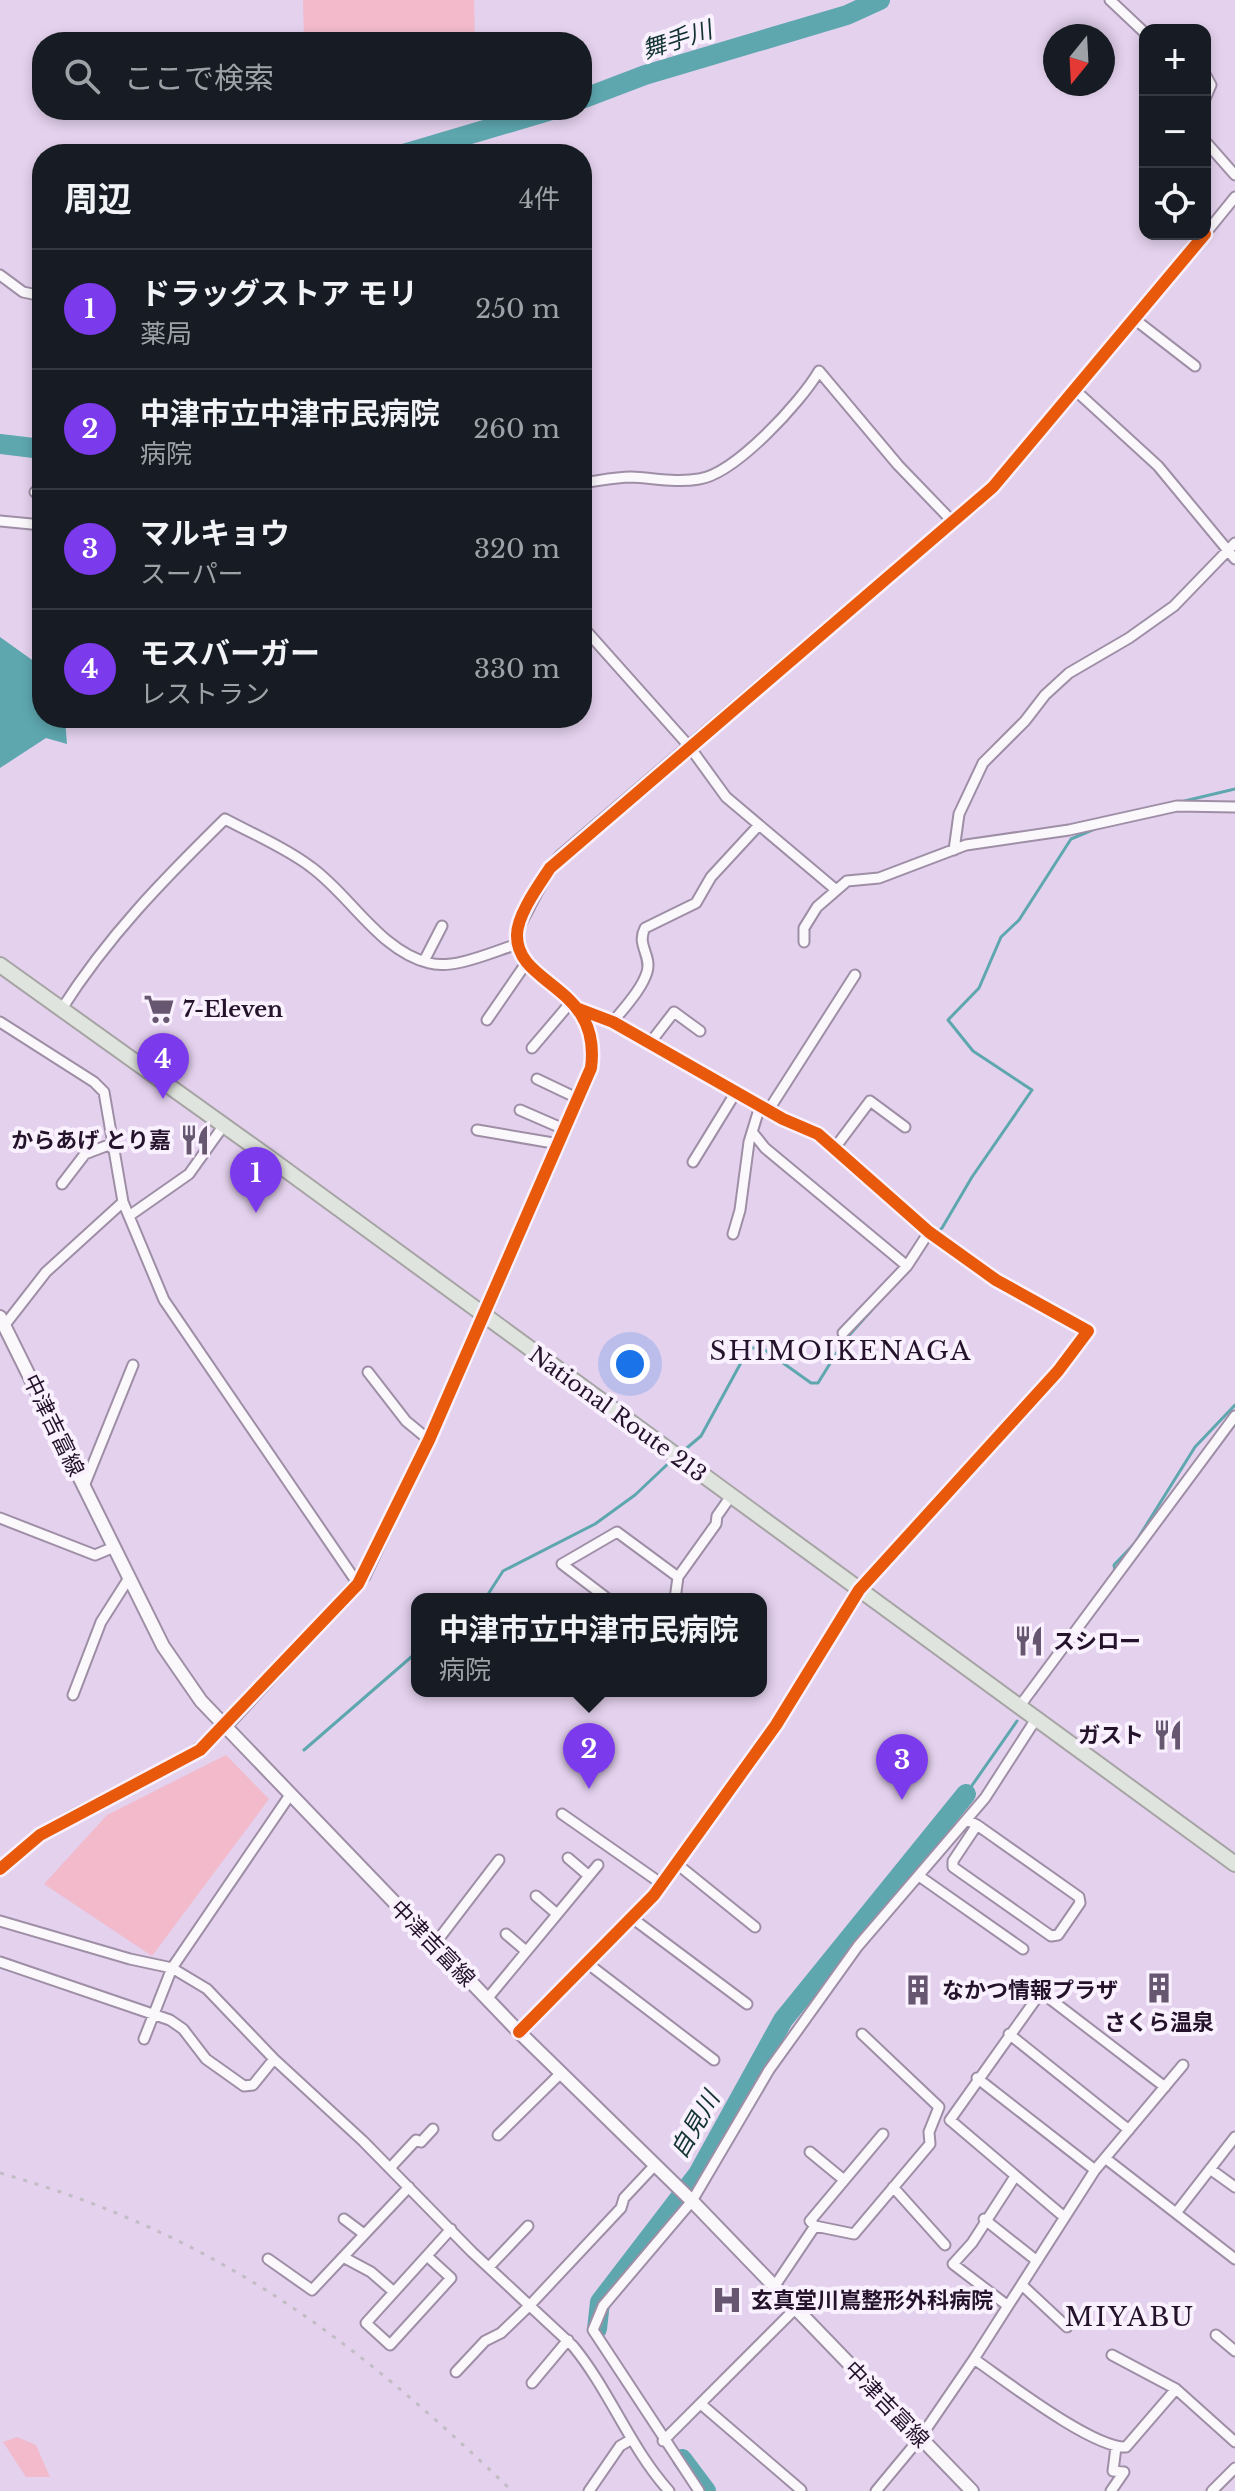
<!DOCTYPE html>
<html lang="ja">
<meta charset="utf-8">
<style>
:root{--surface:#171b24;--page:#242831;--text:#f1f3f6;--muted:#9ea1a6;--line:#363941;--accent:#7c3aed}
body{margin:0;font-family:"Libre Baskerville","Noto Sans JP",serif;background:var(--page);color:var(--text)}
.controls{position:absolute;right:24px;top:24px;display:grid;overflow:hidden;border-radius:16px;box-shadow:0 4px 12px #0003}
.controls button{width:72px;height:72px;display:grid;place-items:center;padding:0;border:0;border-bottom:2px solid var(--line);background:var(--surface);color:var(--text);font:40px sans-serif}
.compass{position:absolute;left:1043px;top:24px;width:72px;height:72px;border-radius:50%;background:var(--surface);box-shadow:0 4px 12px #0003;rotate:198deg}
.you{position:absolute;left:630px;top:1364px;width:28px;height:28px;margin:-20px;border:6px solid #fff;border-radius:50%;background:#1a73e8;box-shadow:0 0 0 12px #1a73e833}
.badge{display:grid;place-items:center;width:52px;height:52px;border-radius:50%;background:var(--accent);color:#fff;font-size:26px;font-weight:700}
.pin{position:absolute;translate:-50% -66px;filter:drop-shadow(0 2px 4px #0008)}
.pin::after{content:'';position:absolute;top:42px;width:28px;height:24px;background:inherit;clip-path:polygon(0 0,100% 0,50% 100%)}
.popup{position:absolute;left:411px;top:1593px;width:356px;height:104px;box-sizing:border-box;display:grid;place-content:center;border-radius:16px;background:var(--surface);filter:drop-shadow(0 2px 6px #0005);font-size:26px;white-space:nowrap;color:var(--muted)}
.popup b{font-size:30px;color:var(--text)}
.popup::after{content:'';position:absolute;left:50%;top:100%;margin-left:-16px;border:16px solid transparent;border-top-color:var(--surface)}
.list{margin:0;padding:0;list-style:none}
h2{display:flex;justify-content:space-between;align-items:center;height:104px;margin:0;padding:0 32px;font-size:34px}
h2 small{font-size:26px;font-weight:400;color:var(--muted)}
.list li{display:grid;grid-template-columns:52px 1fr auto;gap:24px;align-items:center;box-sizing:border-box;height:120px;padding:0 32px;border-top:2px solid var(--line)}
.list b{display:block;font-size:30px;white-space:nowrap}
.list p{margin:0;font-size:26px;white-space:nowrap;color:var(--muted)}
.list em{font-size:26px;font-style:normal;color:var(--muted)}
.icon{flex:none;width:44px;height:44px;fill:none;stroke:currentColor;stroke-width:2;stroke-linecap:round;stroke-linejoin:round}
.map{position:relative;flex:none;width:1235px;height:2491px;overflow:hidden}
.search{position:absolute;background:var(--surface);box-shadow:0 4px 12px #0003;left:32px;top:32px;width:560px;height:88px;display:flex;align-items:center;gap:20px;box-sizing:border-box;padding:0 28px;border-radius:32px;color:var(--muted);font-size:30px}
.panel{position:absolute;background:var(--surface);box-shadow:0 4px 12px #0003;left:32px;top:144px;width:560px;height:584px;border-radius:32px}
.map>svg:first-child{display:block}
</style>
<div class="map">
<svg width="1235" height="2491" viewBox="0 0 1235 2491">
<rect width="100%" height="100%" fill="#e4d1ed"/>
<path fill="#f2bacb" d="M303,0H474L475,42H304Z
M226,1755L269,1799L152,1956L44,1884L107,1815Z
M17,2437L36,2445L50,2477H26L3,2442Z"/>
<path fill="#5ea7af" d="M0,637L42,667V718H65L67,744L46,738L0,768Z"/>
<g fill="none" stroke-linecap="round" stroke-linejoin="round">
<path stroke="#5ea7af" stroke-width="3" d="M1176,803L1235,789
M926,1243L942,1228L972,1177L1032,1090L973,1051L948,1020L979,988L1001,937L1019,920L1071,839L1097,828
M682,1452L701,1436L749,1348H762L811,1383H818L844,1341L871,1311
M1115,1571L1114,1565L1135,1543L1195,1447L1235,1405
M485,1599L503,1571L595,1524L635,1495L673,1459
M1035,1694L1040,1686
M304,1750L417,1652
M966,1794L1017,1721"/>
<path stroke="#5ea7af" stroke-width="20" d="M582,99L645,75L847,15L880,0
M403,154L552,110
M0,444L42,449
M597,2329L600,2302L698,2174L783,2020L966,1794
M682,2459L706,2491"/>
<g stroke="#9e8ea6" stroke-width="13">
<path id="minor" d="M1110,0L1145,33
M1205,74L1211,85L1205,99
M1205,141L1235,175
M1205,234L1075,390L1158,466L1235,559
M1205,234L1235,197
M0,275L23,292L42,296
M1133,318L1195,366
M582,483C598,481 615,477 631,477C654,478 676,483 699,479C735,474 801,402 819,371L898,465L952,521
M35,492L42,493
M0,521L42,525
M582,626L689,746L726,797L835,889
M954,850L959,814L983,763L1025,721L1045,695L1069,673L1129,638L1174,606L1235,543
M804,942V928L817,907L847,881L879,878L966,845L1069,830L1177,806L1235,807
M424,961L442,926
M61,1010C108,936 163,880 225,819C253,834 286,848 311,867C350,895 380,951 429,963C455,970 494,951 518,944
M487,1020L527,962
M0,1022L94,1082L104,1092L123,1202L164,1300L358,1584
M613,1022C624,1008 642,989 647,972C652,955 636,945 645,928L696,903L711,877L759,825
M650,1043L674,1012L700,1031
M532,1048L572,1001
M537,1079L579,1099
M520,1110L566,1130
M768,1111L855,975
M477,1130L559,1144
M753,1133L765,1148L907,1266L929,1232
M834,1149L870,1101L905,1127
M693,1162L736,1092
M62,1184L85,1154L114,1143
M129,1216L189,1174L224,1125
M733,1234L740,1210L749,1142L760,1106
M4,1326L46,1272L123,1202
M843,1333L907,1266
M368,1372L406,1421L429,1440
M84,1486L133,1365
M0,1518L95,1555L114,1547
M608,1599L562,1564L617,1532L678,1577
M675,1599L678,1577L716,1524L717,1516L731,1496
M73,1695L101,1622L129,1578
M1019,1707L1235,1416
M290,1795L172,1968L207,1989L274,2059L363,2141L472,2252L573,2346C610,2391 630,2448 669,2491
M562,1814L662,1884
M967,1820L977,1825L1079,1897L1080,1903L1058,1935L1051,1936L953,1867V1861L977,1825
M568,1858L589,1876
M677,1864L755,1927
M0,1869C58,1804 158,1789 225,1727
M919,1876L1023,1949
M536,1896L557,1914
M632,1918L747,2004
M0,1921L130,1959L172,1968L144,2039
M506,1934L526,1951
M434,1945L499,1860
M0,1962L170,2020L183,2029L206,2059L244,2086L253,2085L274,2059
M587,1963L714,2060
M487,1999L598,1865
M519,2032L654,1895L776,1725L859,1590L1058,1371L1088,1331L996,1280L929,1232L818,1134L783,1119L613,1022L579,1009
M1009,2034L1129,2130
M977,2078L1095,2170
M498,2135L561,2073
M810,2152L844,2180
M1105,2158L1235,2259
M390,2168L416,2140L421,2142L433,2129
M1210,2169L1235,2187
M893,2187L945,2245
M1176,2213L1235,2137
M1063,2216L950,2120L1041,1992L1165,2087
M344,2219L364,2234
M984,2219L1037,2261
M815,2226L810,2221L883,2134
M427,2256L451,2278L390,2345L366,2323L451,2229
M343,2257L371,2272L394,2292
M268,2259L312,2290L409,2187
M489,2267L528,2226
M1022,2285L1067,2327
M774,2287L815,2226L854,2234L930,2144L929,2132L939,2107L862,2034
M1008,2306L953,2264L972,2243L1014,2178
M1216,2335L1235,2351
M1112,2355L1176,2389
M974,2359C1006,2381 1092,2448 1126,2447L1176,2389L1235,2442
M456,2372L485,2341L501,2333L531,2304L621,2208L624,2198L655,2165
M532,2383L568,2340
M702,2405L801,2490
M663,2441L795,2309
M589,2491L620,2446L632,2439
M699,2491L593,2330L603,2306L692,2201L769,2070L858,1946L985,1798L1036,1719
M876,2491L920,2438L974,2359L1095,2170L1183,2065
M1111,2491L1124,2472L1113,2471L1116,2447
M1212,2491L1235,2468"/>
</g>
<g stroke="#9e8ea6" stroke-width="15">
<path id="tertiary" d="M225,1727L364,1576L453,1387L588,1077C613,987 510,984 517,932C519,922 526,913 530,904C539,887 547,871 560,857L993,487L1075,390"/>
</g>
<g stroke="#9e8ea6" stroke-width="16">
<path id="secondary" d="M0,1317L163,1646L201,1701L519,2032L692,2201L972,2491"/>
</g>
<g stroke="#a6a4a5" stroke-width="18">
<path id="trunk" d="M0,965L271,1159L1235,1864"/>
</g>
<use href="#minor" stroke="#fbf8fc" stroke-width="9"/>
<use href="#tertiary" stroke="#fbf8fc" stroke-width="11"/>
<use href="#secondary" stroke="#fbf8fc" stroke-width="12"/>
<use href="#trunk" stroke="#e0e4de" stroke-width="14"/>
<path stroke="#c2bdc4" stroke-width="3" stroke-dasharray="4 8" stroke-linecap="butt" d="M0,2173C217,2235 352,2337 512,2491"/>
<g stroke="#faf1ff" stroke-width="17">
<path id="cycleway" d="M0,1869L40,1835L200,1750L358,1584L429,1440L591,1068C602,985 516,986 517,935C517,915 539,885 550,868L993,487L1205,234
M519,2032L654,1895L776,1725L859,1590L1058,1371L1088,1331L996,1280L929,1232L818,1134L783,1119L613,1022L579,1009"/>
</g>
<use href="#cycleway" stroke="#e8590c" stroke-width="12"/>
</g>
<defs>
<g id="supermarket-bare" transform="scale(2.4)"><path d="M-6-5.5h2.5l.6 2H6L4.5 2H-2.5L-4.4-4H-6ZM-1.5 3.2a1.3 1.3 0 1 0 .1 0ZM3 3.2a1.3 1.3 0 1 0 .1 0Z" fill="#67566f" stroke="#faf1ff" stroke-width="2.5" paint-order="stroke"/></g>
<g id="restaurant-bare" transform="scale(2.4)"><path d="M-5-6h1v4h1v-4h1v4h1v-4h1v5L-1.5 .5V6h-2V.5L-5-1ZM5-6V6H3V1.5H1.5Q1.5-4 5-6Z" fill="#67566f" stroke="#faf1ff" stroke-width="2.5" paint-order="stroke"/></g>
<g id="building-bare" transform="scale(2.4)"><path d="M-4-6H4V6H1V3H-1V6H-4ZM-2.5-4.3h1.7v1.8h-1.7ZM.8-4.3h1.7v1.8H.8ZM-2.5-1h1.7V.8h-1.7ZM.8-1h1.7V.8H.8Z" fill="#67566f" stroke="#faf1ff" stroke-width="2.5" paint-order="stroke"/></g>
<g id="hospital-bare" transform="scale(2.4)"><path d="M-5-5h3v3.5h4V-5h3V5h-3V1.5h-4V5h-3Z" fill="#67566f" stroke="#faf1ff" stroke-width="2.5" paint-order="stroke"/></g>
</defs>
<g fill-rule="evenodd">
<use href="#supermarket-bare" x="159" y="1009"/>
<use href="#restaurant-bare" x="195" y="1140"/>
<use href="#restaurant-bare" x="1029" y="1641"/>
<use href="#restaurant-bare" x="1168" y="1735"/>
<use href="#building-bare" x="1159" y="1988"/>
<use href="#building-bare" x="918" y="1990"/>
<use href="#hospital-bare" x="727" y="2300"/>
</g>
<g text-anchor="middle" stroke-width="8" stroke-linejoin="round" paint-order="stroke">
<g font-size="22" font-weight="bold" fill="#24132b" stroke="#faf1ff" text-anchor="start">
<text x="183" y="1017">7-Eleven</text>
<text x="171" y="1148" text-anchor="end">からあげ とり嘉</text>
<text x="1053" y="1649">スシロー</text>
<text x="1144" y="1743" text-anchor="end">ガスト</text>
<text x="942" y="1998">なかつ情報プラザ</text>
<text x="1159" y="2030" text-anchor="middle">さくら温泉</text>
<text x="751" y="2308">玄真堂川嶌整形外科病院</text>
</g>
<g font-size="22" fill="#24132b" stroke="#faf1ff">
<text transform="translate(618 1414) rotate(36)" y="8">National Route 213</text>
<text transform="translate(54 1425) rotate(64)" y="8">中津吉富線</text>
<text transform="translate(433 1943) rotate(46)" y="8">中津吉富線</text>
<text transform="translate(887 2404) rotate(46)" y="8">中津吉富線</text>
</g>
<g font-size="24" font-style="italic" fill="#123332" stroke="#faf1ff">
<text transform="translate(677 40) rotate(-18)" y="8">舞手川</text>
<text transform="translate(695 2125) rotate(-60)" y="8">自見川</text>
</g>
<g font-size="26" letter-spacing="2" fill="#24132b" stroke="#faf1ff">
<text x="841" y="1360">SHIMOIKENAGA</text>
<text x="1130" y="2326">MIYABU</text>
</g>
</g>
</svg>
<div class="controls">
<button>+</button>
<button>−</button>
<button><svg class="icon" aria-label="locate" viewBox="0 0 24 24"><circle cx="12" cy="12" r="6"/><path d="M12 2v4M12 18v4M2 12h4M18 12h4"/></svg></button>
</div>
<svg class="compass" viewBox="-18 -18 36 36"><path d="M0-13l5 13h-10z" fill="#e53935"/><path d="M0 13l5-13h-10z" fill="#9ea1a6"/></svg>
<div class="you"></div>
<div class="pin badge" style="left:256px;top:1213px">1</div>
<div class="pin badge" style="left:589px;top:1789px">2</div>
<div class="popup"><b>中津市立中津市民病院</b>病院</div>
<div class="pin badge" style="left:902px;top:1800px">3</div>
<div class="pin badge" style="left:163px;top:1099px">4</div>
<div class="search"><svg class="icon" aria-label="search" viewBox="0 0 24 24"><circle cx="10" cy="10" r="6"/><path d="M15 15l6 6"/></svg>ここで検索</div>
<section class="panel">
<h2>周辺<small>4件</small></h2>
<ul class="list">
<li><span class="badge">1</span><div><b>ドラッグストア モリ</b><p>薬局</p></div><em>250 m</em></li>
<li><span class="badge">2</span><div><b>中津市立中津市民病院</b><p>病院</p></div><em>260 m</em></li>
<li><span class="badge">3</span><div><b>マルキョウ</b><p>スーパー</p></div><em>320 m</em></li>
<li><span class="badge">4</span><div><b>モスバーガー</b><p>レストラン</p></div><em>330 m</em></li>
</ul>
</section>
</div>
